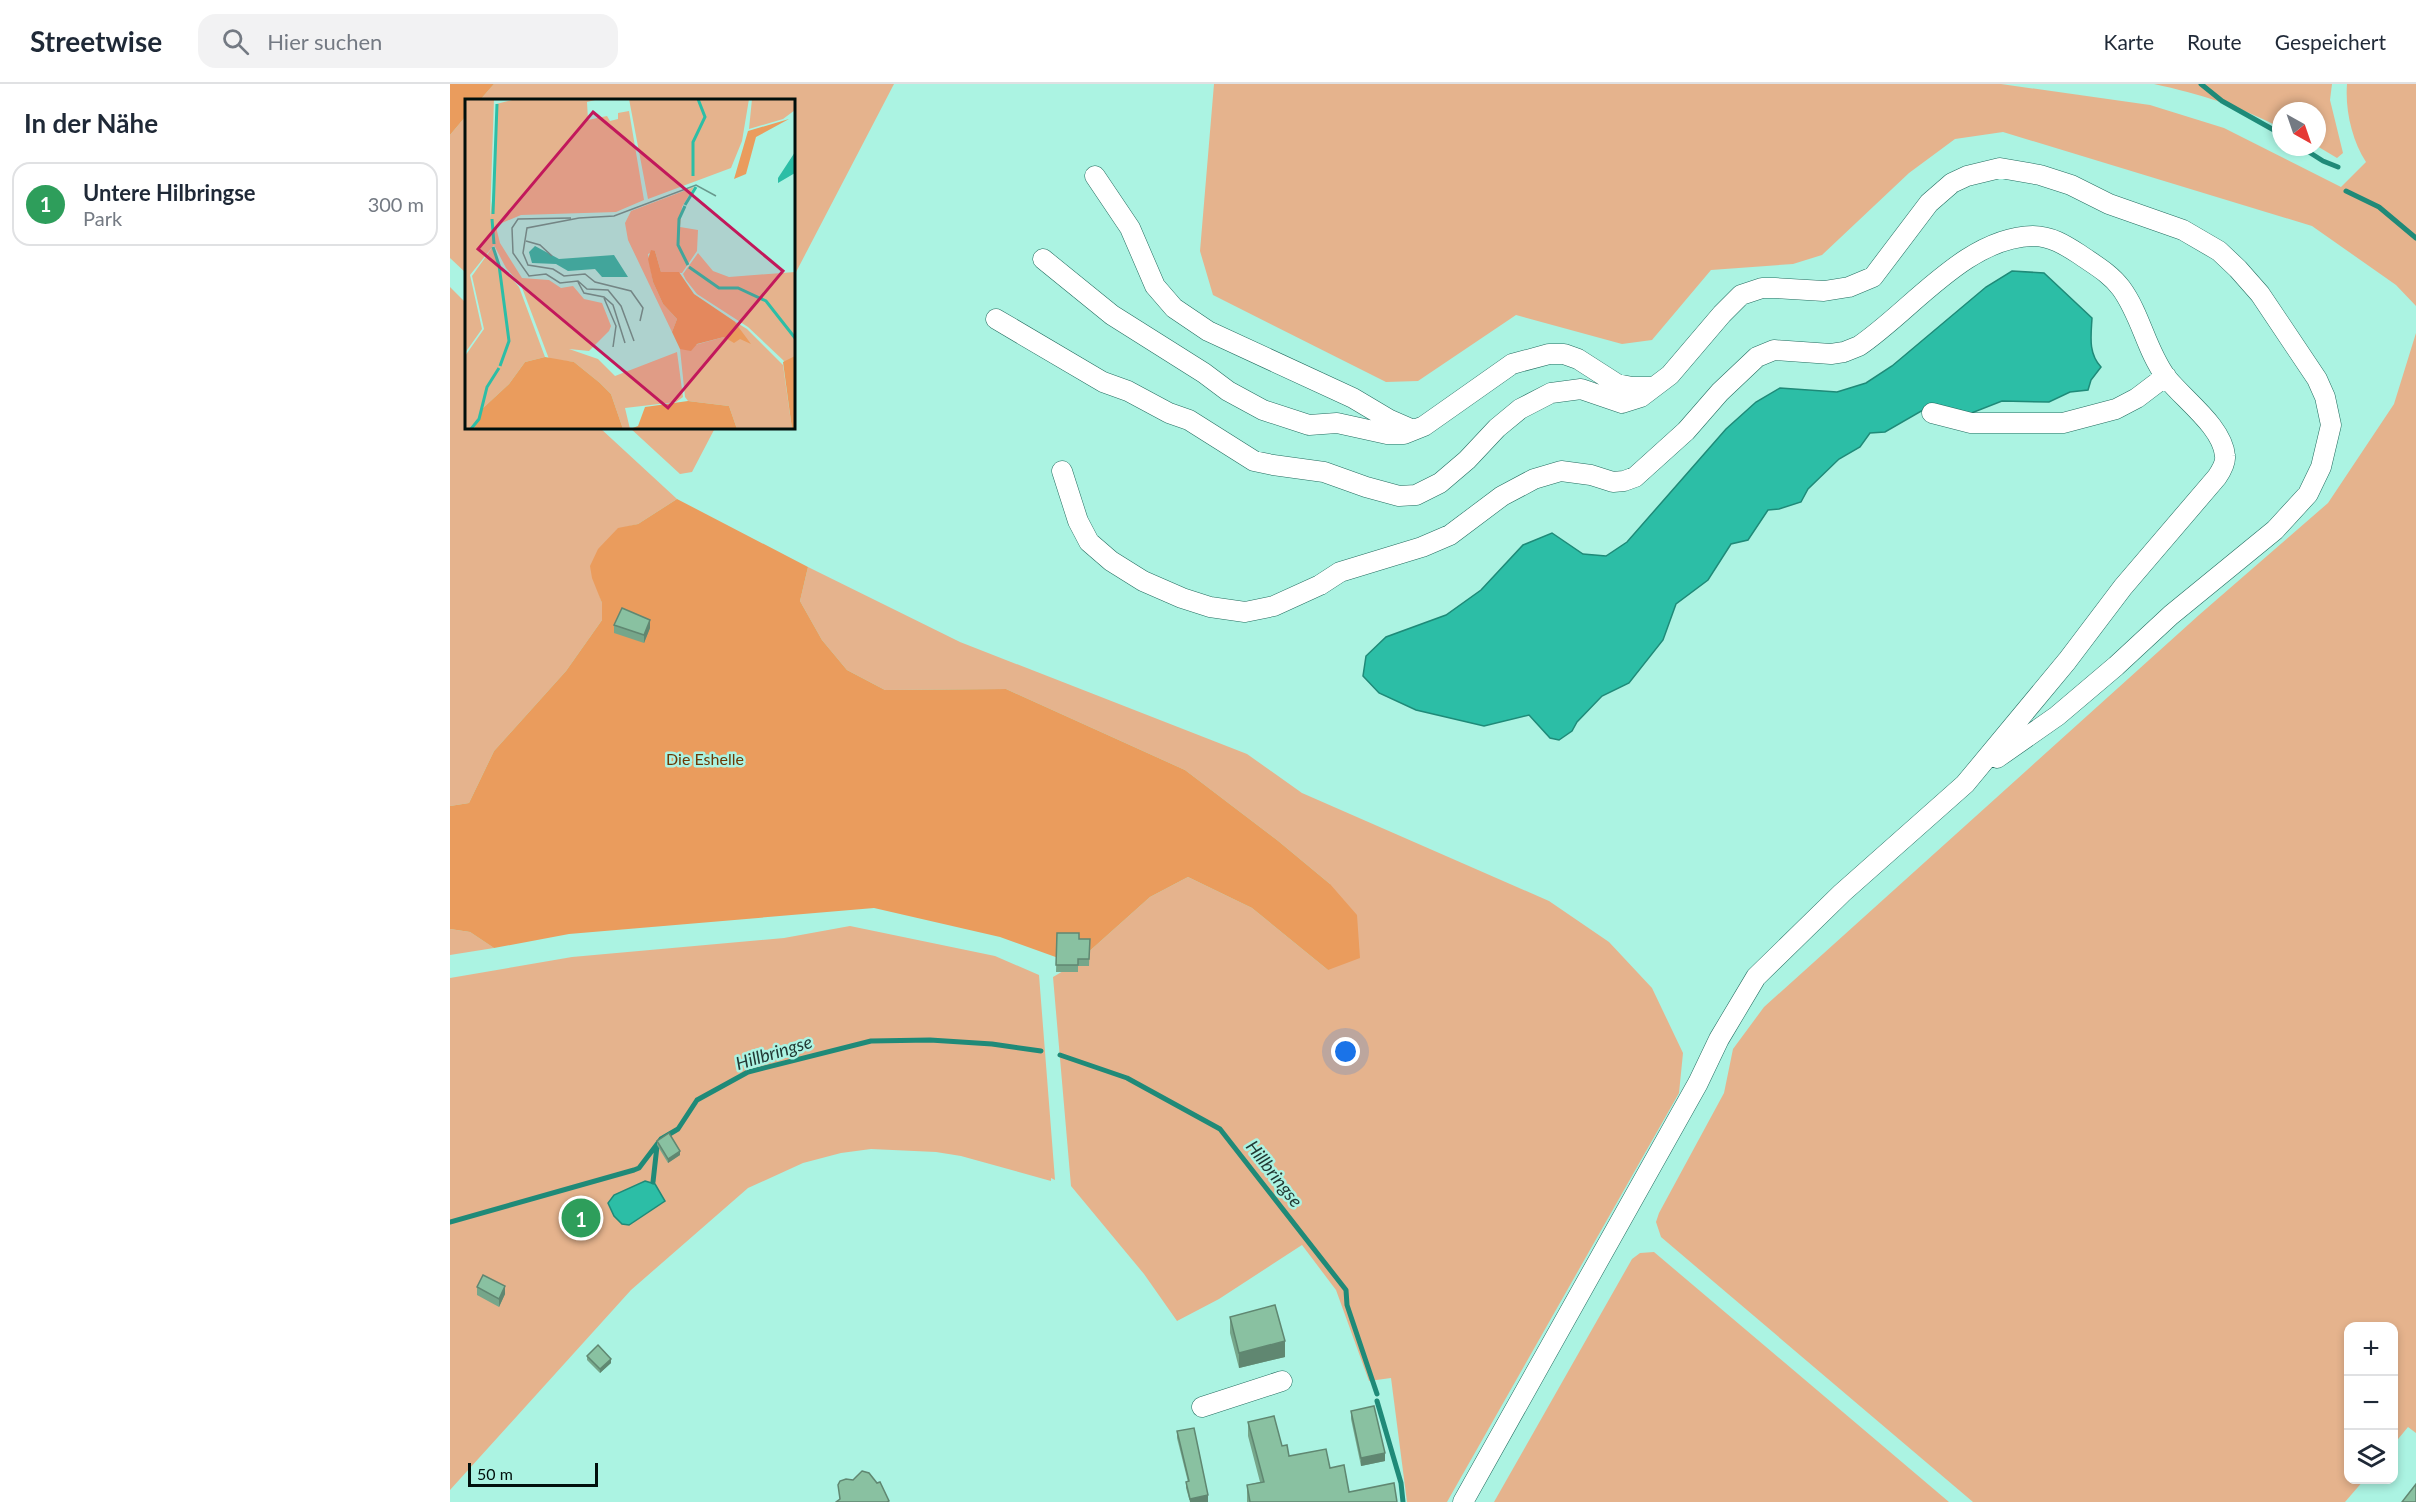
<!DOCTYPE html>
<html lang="de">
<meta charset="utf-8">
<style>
:root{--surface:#fff;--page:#f2f2f3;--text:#1f2937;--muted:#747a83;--line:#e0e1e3;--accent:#cd437c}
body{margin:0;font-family:Lato,sans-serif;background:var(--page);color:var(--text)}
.controls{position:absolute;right:18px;bottom:18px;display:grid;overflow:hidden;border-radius:12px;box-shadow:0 3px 9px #0003}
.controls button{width:54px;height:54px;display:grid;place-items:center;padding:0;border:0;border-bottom:2px solid var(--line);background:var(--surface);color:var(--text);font:30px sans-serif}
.compass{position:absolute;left:1822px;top:18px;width:54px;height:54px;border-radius:50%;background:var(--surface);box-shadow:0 3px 9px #0003;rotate:140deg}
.scale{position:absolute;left:18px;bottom:15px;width:130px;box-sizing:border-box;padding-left:6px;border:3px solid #000f0c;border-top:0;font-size:16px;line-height:21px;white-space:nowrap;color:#000f0c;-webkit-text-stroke:4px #abf3e2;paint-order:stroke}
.you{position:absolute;left:896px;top:968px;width:21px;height:21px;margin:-15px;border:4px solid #fff;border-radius:50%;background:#1a73e8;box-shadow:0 0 0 9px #1a73e833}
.badge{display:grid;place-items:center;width:39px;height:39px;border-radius:50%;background:var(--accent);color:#fff;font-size:20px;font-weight:700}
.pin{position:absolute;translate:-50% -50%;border:3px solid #fff;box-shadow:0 2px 6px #0006}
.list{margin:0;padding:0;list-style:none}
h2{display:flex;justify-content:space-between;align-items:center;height:78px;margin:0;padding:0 24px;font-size:26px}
h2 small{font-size:20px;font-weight:400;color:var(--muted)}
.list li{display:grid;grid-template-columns:39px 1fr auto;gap:18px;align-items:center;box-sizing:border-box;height:84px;margin:0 12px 12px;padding:0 12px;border:2px solid var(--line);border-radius:18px}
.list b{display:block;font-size:22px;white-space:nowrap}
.list p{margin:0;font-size:20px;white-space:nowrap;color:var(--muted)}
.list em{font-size:20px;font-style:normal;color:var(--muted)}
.icon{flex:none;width:33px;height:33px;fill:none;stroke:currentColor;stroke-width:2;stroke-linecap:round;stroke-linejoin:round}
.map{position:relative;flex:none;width:1966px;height:1418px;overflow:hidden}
header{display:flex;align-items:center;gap:36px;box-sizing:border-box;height:84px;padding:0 30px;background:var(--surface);border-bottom:2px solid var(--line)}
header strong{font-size:28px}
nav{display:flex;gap:33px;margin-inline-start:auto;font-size:21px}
.search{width:420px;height:54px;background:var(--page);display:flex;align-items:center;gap:15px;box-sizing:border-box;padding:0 21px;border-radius:18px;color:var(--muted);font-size:22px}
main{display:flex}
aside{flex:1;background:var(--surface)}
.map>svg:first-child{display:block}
</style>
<header>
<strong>Streetwise</strong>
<div class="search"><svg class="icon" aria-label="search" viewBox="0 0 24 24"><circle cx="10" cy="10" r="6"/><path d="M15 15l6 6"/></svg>Hier suchen</div>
<nav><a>Karte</a><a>Route</a><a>Gespeichert</a></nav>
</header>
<main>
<aside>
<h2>In der Nähe<small></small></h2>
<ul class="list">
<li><span class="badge" style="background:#2e9e5b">1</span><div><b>Untere Hilbringse</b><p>Park</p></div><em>300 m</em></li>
</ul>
</aside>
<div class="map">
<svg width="1966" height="1418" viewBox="0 0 1966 1418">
<rect width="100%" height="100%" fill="#abf3e2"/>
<path fill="#e5b38d" d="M44,0H444L344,192V16H30Z
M764,0H1551L1700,21L1774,44L1891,103L1916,78C1902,56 1895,26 1897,0H1966V222L1946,201L1862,142L1553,48L1505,55L1459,89L1372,171L1343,180L1261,186L1202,256L1172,260L1066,231L968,297L936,298L763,211L750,167Z
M1704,0H1882L1880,16L1893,69L1887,74L1867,62V27H1831V44C1789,22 1750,10 1704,0Z
M16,32V189L0,174V51Z
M0,203L16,219V344H150L227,415L188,440L168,445L148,507L152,519V536L116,587L44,667L19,719L0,722Z
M1966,249V1349L1958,1343L1944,1360V1242H1898V1396H1914L1895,1418H1523L1211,1153L1206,1138L1209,1129L1274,1009L1283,965L1314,923L1749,531L1878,419L1944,320Z
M180,344H265L242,388L230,390Z
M358,483L510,558L797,670L852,709L1099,817L1159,858L1202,904L1233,969L1229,1009L997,1418H957L941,1294L919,1297L886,1206L852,1161L769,1215L727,1237L694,1190L621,1102L603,893L625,880L700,813L738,793L802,824L878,886L880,800L827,756L735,686L556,605L435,606L397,586L372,556L350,517Z
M400,842L545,872L589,891L605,1096L601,1094V1097L511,1072L486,1068L421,1065L391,1069L353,1079L298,1104L181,1206L0,1406V894L122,873L334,854Z
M0,845L20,848L44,864L0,871Z
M1204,1168L1499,1418H1044L1182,1175L1190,1169Z"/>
<path fill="#ea9c5d" d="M0,0H44L30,16H16V32L0,51Z
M227,415L358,483L350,517L372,556L397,586L435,606L556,605L735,686L827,756L880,800L907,831L910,874L878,886L802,824L738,793L700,813L625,880L550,853L424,824L119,850L44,864L20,848L0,845V722L19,719L44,667L116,587L152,536V519L142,494L140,482L148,465L168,444L188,440Z"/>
<path fill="#2cbea6" stroke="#1f8a78" stroke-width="1.5" d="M1562,187L1594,189L1642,234C1641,252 1638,269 1651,283L1641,296L1638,306L1620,308L1599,318L1552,317L1519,330L1473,326L1435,348L1420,349L1410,363L1389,375L1358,405L1351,418L1329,425L1318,426L1298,456L1281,460L1258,496L1226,520L1213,556L1179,599L1152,612L1127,638L1122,647L1109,656L1100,654L1079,631L1034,642L966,626L929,609L913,592L916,572L936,553L996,531L1031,506L1073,461L1102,449L1133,470L1156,472L1177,458L1276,345L1306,318L1330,304L1387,308L1416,299L1442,282L1536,203Z
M195,1097L205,1100L215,1117L179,1141L172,1140L164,1132L158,1119L164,1111Z"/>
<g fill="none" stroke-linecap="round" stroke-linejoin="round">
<path stroke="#1f8a78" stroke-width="5" d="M1751,0L1772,17L1831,50
M1851,63L1873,77L1888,83
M1896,107L1929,123L1966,154
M610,971L677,994L770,1045L896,1206L897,1221L927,1310
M203,1098L207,1062
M0,1138L184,1086L189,1084L211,1055L228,1045L247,1016L298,988L421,957L480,956L542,960L591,967
M927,1317L951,1399L953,1418"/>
<g stroke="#236c5f" stroke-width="21">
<path id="minor" d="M645,92L680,144L705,202L724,224L758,247L903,314L940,336L963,346
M593,175L662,231L754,289L778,307L813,326L859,341L887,339L937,350H954L974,342L1062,280L1099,270H1114L1128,275L1167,300L1182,303H1203
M546,235L653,298L678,307L719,329L739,336L804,377L823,381L874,388L916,403L949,412L966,411L990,399L1017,376L1047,344L1070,325L1101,309L1131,305L1172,319L1191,313L1220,291L1272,230L1291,211L1312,204H1325L1374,207L1399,203L1423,193L1479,119L1502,99L1517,92L1550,84L1590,91L1621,101L1659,120L1733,146L1769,167L1788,185L1810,210L1867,295L1875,313L1881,341L1871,383L1858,410L1825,446L1721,531L1666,582L1607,632L1547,674
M1482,329L1521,339H1613L1666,325L1687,314L1716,292
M612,387L628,437L639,458L661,477L693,497L732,514L760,523L795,528L824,522L870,501L890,488L972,463L1000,451L1052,412L1084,395L1111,387L1141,391L1163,398L1174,397L1185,393L1236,347L1270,308L1307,273L1324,266L1381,270L1394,268L1409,262C1461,227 1516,153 1583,152C1601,152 1615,161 1629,170C1643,180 1660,189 1671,204C1691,231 1696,266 1716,293C1733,315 1773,343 1775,372C1776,379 1771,387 1767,393L1673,503L1617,577L1515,700L1392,809L1306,893L1269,955L1248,999L1013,1418
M752,1323L832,1297"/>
</g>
<use href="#minor" stroke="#fff" stroke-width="20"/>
</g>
<path fill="#76a68a" d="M164,541L200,544L194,559L164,549Z
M607,849L629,855H640L639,882H628V888H606Z
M207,1057L230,1071L218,1079L207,1061Z
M27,1203L55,1210L49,1223L27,1211Z
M780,1233L835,1273L789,1284L780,1249Z
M137,1272L161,1279L150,1289L137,1276Z
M901,1327L935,1377L911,1382L901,1335Z
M798,1338L832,1362L839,1372L880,1384L899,1408L947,1418H797V1401L810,1398L798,1352Z
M727,1347L758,1418H740L736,1404V1398H738L727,1354Z"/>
<path fill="#608771" d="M200,536V544L194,559V551Z
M230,1067V1071L218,1079V1075Z
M55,1202V1210L49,1223V1215Z
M835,1257V1273L789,1284V1269Z
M161,1275V1279L150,1289V1285Z
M935,1369V1377L911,1382V1374Z
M758,1411V1418H740V1415Z"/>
<path fill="#89c1a1" stroke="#608771" stroke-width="1.5" d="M172,524L200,536L194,551L164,541Z
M607,849H629V855H640L639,875H628V881H606Z
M219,1049L230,1067L218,1075L207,1057Z
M33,1191L55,1202L49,1215L27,1203Z
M825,1221L835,1257L789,1269L780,1233Z
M148,1261L161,1275L150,1285L137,1272Z
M924,1322L935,1369L911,1374L901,1327Z
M824,1332L832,1362L837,1361L839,1372L876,1365L880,1384L894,1381L899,1408L944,1399L947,1418H800L797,1401L814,1398L798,1338Z
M744,1344L758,1411L740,1415L736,1398L739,1397L727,1347Z
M412,1387L419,1389L427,1399L430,1398L439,1417L437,1418H386L390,1415L388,1401L390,1397L396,1395L403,1396Z
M1966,1400V1418H1952Z"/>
<g text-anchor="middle" stroke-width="5" stroke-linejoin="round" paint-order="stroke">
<g font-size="16" fill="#6b3905" stroke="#abf3e2">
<text x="255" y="681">Die Eshelle</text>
</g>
<g font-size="18" font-style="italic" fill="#223934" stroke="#abf3e2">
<text transform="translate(324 969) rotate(-17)" y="6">Hillbringse</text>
<text transform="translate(824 1090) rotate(52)" y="6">Hillbringse</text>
</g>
</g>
<g transform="translate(15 15)">
<rect width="330" height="330" fill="#abf3e2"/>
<path d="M0,0H29L25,119L31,68V5L51,0H134L122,3L123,21L142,17L145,22L153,20V14L164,12L179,101L151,113L56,116L32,126V132L35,144L57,179L84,181L96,189L108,187L119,200L137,204L146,227L144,232L124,252L104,250L133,260L150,277L212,253L218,298L211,303L160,309L165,330H158L146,295L135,284L109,263L84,260L56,186L41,169L29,146L5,176L17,230L0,254ZM164,0H284L277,42L266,69L183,100ZM287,0H330V11L318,20L284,30ZM229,88L217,108L215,128L233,131L232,152L217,174L196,173L190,152L183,155L188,183L198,205L212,220L207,233L163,141L160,124L166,112ZM27,149L35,166L54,188L80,258L60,263L44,285L17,310L14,324L9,330H0V257L19,230L7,177ZM233,154L248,172L264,178L330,173V309L319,262L283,228L232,195L221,181L218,175ZM269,222L282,230L318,266L327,330H272L264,307L223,302L220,298L215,250L259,238Z" fill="#e5b38d"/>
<path d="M324,20L291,38L281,75L269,80L283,32ZM186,151L190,152L196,173H214L229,195L269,222L286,245L275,240L269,244L259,238L232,245L226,252L215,250L207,233L212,220L198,205L188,183L183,160ZM330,257V330H327L318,263ZM80,258L109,263L135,284L146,295L158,330H9L17,310L44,285L60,263ZM223,302L264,307L272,330H165L173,327L180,308Z" fill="#ea9c5d"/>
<path d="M330,53V74L313,84V79ZM70,147L94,160L149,156L163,178H137L130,170L103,172L91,165L67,164L64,153Z" fill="#2cbea6"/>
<path fill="none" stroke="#2cbea6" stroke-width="3" d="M228,77V43L240,18L233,0M220,106L231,88M220,107L214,120L213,146L223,166M28,115L32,5M27,120L29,145M28,148L34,166L44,242L35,267M224,168L254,189H273L301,202L330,239M6,330L14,320L22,288L34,269"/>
<path fill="none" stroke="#67988c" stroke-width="1.5" d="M106,119L53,120L47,129L48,154L64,177L81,175L95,184L113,182L122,190L143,191L156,207L169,242M61,142L75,146L87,157M113,183L119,194L139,198L148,206L160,244M139,199L151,227L148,248M175,222L178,209L166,192L130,183L120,175L99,177L88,170L63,166L58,154L62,129L114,119L149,117L231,86L251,97"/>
<path fill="#c2185b" fill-opacity="0.15" stroke="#c2185b" stroke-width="3" d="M128,13L318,172L203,309L13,150Z"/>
<rect width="330" height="330" fill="none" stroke="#000f0c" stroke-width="3"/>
</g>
</svg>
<div class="controls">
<button>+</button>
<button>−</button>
<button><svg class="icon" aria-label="layers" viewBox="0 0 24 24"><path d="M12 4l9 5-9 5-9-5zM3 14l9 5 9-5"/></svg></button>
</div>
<svg class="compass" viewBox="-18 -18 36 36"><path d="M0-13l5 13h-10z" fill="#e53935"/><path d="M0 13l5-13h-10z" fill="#747a83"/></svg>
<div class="scale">50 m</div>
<div class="you"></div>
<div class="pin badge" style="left:131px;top:1134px;background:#2e9e5b">1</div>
</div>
</main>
